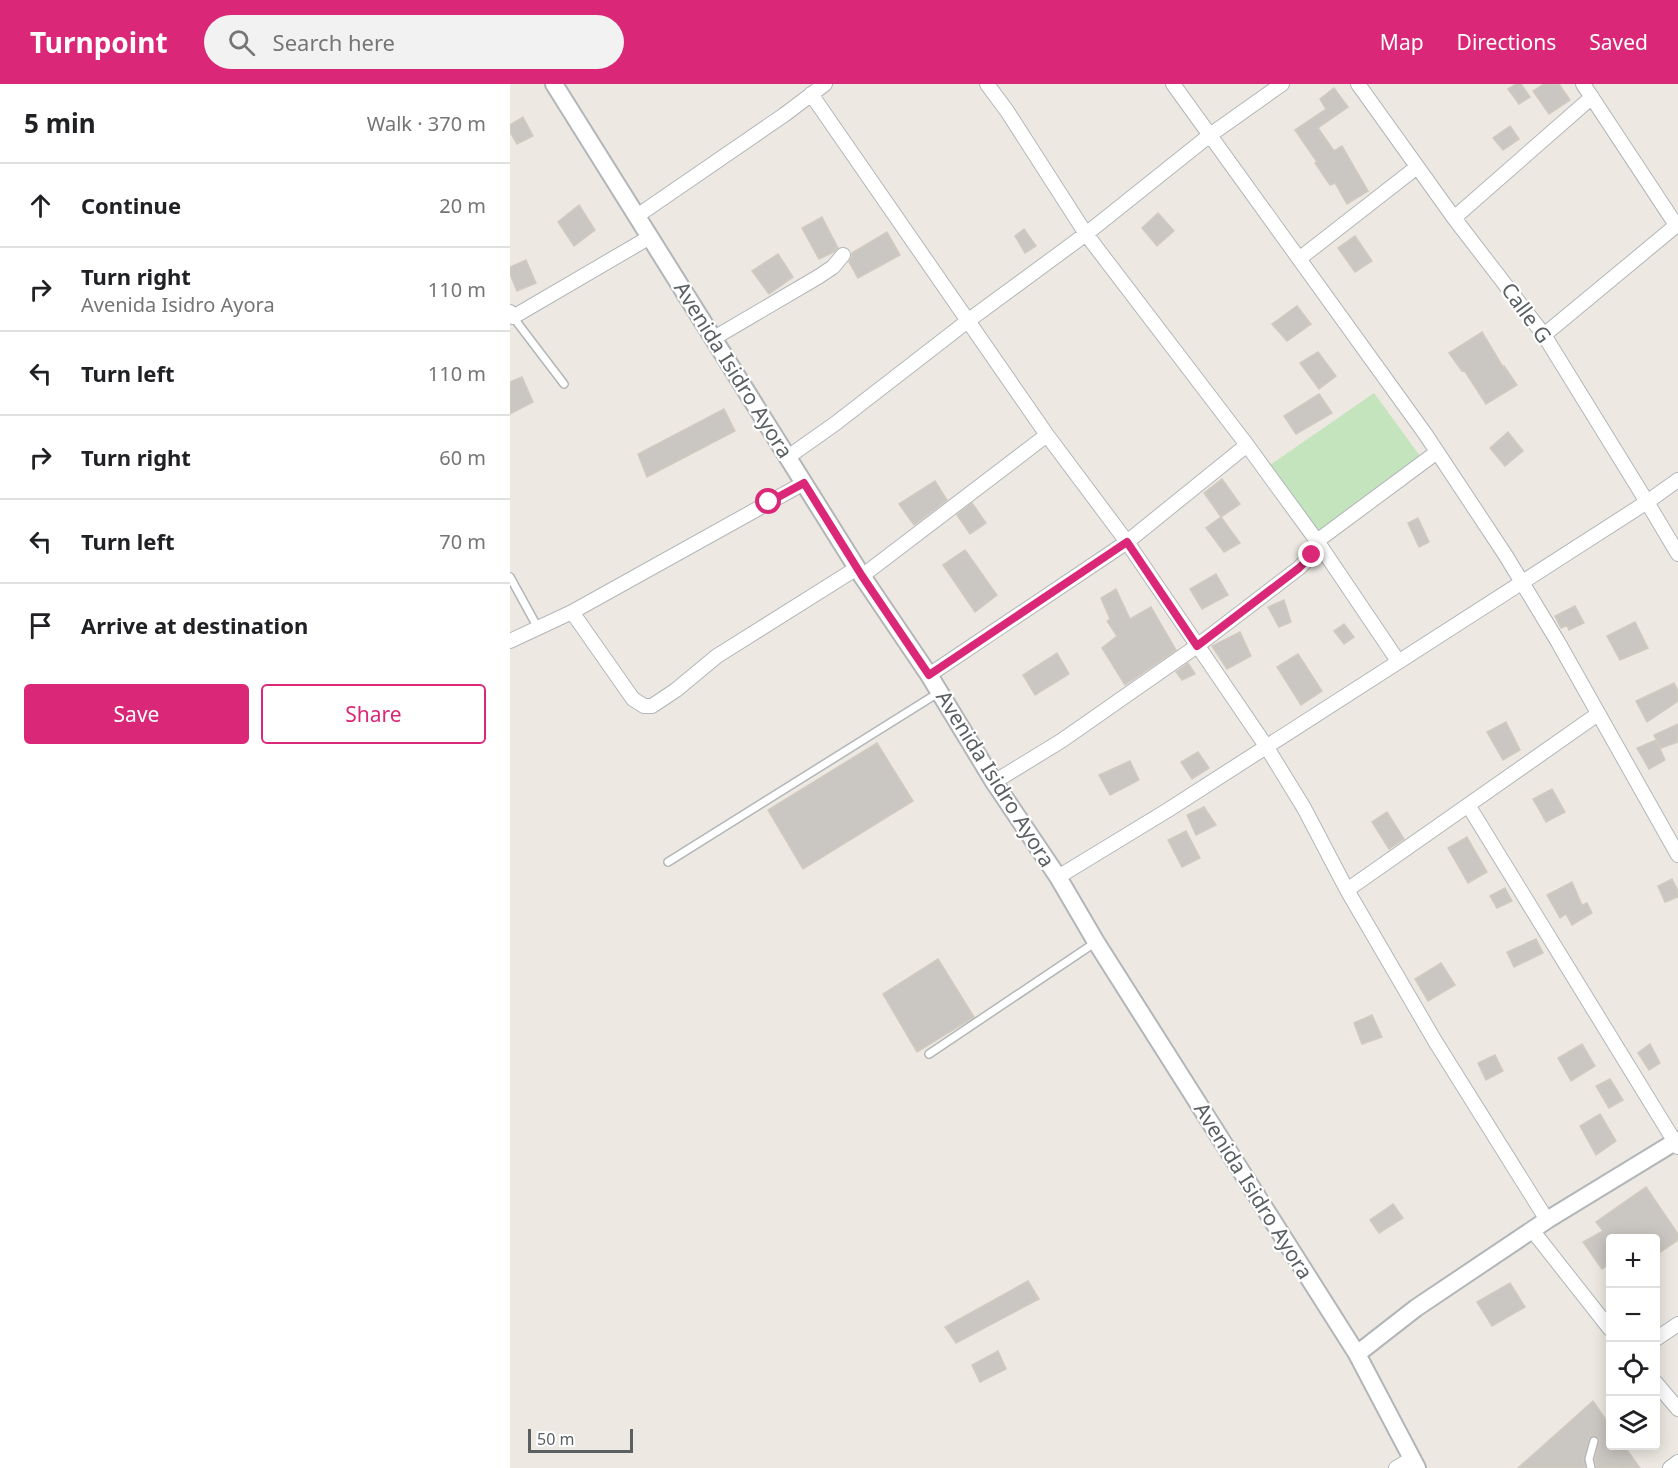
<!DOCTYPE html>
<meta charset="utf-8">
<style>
:root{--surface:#fff;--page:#f2f2f2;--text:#202124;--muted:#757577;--line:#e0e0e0;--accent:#db2777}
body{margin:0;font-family:"Noto Sans",sans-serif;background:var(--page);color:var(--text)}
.controls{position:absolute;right:18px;bottom:18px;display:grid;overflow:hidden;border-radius:6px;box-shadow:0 3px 15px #0003}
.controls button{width:54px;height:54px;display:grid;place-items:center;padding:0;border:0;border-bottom:2px solid var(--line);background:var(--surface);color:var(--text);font:30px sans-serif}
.scale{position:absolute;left:18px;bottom:15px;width:105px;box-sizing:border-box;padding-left:6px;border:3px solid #5a5f62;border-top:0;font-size:16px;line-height:21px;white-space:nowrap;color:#5a5f62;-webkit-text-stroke:4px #fff;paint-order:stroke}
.stop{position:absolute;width:18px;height:18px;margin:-14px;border:4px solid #db2777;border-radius:50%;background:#fff}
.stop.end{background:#db2777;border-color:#fff;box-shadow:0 2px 6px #0008}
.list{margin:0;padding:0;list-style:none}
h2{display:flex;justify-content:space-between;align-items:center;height:78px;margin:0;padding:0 24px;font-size:26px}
h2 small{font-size:20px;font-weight:400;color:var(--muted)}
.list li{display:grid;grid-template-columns:39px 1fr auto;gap:18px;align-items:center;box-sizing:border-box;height:84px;padding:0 24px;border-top:2px solid var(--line)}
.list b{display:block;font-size:22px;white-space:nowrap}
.list p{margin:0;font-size:20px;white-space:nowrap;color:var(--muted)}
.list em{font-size:20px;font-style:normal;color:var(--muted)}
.actions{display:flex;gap:12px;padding:18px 24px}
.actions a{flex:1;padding:14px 0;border:2px solid var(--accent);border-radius:6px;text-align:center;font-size:21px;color:var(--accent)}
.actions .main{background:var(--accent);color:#fff}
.icon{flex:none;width:33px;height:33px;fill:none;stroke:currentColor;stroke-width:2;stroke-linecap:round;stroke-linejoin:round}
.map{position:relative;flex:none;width:1168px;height:1384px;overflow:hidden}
header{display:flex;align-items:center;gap:36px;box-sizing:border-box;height:84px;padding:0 30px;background:var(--accent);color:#fff}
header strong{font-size:28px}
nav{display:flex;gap:33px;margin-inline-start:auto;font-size:21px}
.search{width:420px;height:54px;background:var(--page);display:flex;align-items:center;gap:15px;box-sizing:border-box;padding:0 21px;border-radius:33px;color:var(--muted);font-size:22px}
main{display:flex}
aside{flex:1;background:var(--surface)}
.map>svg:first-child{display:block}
</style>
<header>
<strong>Turnpoint</strong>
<div class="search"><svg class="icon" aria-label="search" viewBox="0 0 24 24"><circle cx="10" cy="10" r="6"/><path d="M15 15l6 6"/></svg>Search here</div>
<nav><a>Map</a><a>Directions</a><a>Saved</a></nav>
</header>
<main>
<aside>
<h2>5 min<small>Walk · 370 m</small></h2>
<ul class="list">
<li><svg class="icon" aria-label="ahead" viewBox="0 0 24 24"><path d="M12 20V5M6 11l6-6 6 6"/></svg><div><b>Continue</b></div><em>20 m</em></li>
<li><svg class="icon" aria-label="right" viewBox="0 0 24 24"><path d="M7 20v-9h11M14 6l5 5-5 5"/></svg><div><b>Turn right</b><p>Avenida Isidro Ayora</p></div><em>110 m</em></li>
<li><svg class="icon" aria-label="left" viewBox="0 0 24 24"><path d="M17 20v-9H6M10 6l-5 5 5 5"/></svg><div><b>Turn left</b></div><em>110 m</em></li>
<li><svg class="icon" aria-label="right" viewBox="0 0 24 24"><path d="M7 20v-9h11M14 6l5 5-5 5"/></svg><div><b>Turn right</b></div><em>60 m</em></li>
<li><svg class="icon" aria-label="left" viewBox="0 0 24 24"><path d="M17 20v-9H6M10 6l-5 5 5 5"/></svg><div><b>Turn left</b></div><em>70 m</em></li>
<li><svg class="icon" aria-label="arrive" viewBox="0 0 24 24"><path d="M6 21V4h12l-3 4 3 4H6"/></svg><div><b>Arrive at destination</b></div></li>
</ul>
<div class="actions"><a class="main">Save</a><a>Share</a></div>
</aside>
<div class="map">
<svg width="1168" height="1384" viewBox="0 0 1168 1384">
<rect width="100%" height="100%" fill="#ede9e2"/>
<path fill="#c4e4be" d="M864,309L913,376L806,450L760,381Z"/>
<path fill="#cac6c1" stroke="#d1cac0" stroke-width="1.5" d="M1006,0H1011L1020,13L1009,20L998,5Z
M1034,0H1049L1060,16L1039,30L1023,7Z
M824,4L838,23L808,44L824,67L832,62L858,107L837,120L825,99L820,101L805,79L807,78L785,46L816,25L810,15Z
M13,33L23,52L7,60L0,48V41Z
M1000,42L1009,55L993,66L983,54Z
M69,121L85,146L64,162L48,138Z
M648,129L664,147L647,162L632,144Z
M312,133L328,164L324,168L309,175L292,144Z
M514,145L526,162L515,169L505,152Z
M377,148L390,171L348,194L339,178L342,173V169Z
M845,152L862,177L845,188L828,164Z
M268,170L283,193L259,210L242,187Z
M16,176L26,199L7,207L0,190V183Z
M787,222L801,240L777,257L762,240Z
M972,248L993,283L994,282L1007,301L976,320L954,286L952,287L939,269Z
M808,268L826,292L809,305L790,279Z
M12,293L23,318L0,330V298Z
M809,310L822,329L786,350L774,332Z
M214,325L225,347L137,393L128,370Z
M998,348L1013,367L995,382L980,364Z
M712,395L730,420L711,433L694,409Z
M425,397L437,416L404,441L389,420Z
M462,419L476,439L460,450L447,431Z
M711,433L730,459L714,468L696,444Z
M908,434L919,458L909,463L898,439Z
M455,466L487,511L465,528L433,481Z
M706,490L718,511L692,525L680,505Z
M606,505L620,535L641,523L666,566L615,601L592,564L607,552L597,537L600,535L591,514Z
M774,516L781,538L769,543L758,523Z
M1065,522L1074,539L1059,546L1057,541L1051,544L1045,532Z
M1125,538L1138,564L1110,576L1097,552Z
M834,540L844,553L834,560L824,547Z
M730,548L741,572L717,585L702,562Z
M547,569L559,590L525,611L513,591Z
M788,570L812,607L791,621L767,583Z
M678,579L685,590L672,596L666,588Z
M1164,599L1168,607V617L1137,638L1126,617Z
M996,638L1010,666L993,676L977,648Z
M1168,640V658L1151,664L1144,651Z
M1146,656L1155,676L1139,685L1127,664Z
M367,659L403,717L293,785L258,726Z
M688,668L699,684L682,695L671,678Z
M620,677L629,696L600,711L589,691Z
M1042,705L1055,728L1036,738L1023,715Z
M694,723L706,741L686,751L677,731Z
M877,728L894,755L879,765L862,738Z
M676,747L690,774L672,783L658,756Z
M957,753L977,788L958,799L938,764Z
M1162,795L1168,807V813L1155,818L1148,802Z
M1062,798L1072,821L1077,819L1082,829L1062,841L1056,830L1050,834L1037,811Z
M995,804L1002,817L987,824L980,812Z
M1026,855L1033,869L1004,883L997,868Z
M428,875L464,933L407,968L373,910Z
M931,879L945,901L918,917L905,895Z
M862,931L872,953L852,960L844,939Z
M1072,960L1085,982L1061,997L1048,974Z
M1140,960L1150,979L1139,986L1128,969Z
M985,971L993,987L976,996L968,979Z
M1100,995L1113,1016L1099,1024L1086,1002Z
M1090,1030L1106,1057L1086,1071L1070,1042Z
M1136,1103L1168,1150V1156L1146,1171V1155H1101V1179L1092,1185L1073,1158L1093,1147L1086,1138Z
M883,1120L893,1134L869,1149L860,1136Z
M518,1197L529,1215L446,1259L435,1243Z
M1000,1199L1015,1223L982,1242L967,1218Z
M488,1267L496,1285L470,1298L462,1281Z
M1083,1317L1101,1343V1362H1114L1130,1384H1087L1085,1375L1090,1356L1088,1353L1083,1351L1079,1355L1074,1373L1075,1384H1008Z"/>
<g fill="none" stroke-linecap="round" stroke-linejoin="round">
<g stroke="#b2b6b9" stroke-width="10">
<path id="service" d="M3,233L54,300
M0,493L28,544
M158,778L428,609
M419,970L586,858
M1081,1384L1079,1375L1084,1357"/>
</g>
<g stroke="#b2b6b9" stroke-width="16">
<path id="minor" d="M477,0L497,27L576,150L737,361L807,457L888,577
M663,0L916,351L996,472L1048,558L1168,771
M848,0L944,134L1034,251L1137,418L1168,470
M1073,0L1166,141
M301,10L537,351L617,458L756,662L794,724L837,806L925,957L1037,1136
M127,132L274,31L315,0
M944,134L1082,13
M789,175L907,83
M0,228L3,233L140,153
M1034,251L1168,140
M204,254L308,193L323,183L333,171
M278,373L326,339L459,236L576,150L700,51L772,0
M352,492L537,351
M62,528L123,615L134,622H142L166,606L207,572L347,484
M0,557L62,528L294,399
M419,591L617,458L737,361
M484,698L551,657L687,562L789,484L802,471L807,457L927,368
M958,721L1168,1063
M548,793L658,726L1137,418L1168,396
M837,806L1088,630
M1022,1146L1100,1245
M1146,1255L1168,1240
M1146,1299L1168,1325
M886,1384L901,1375
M1160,1384L1168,1378"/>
</g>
<g stroke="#b2b6b9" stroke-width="20">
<path id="tertiary" d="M44,0L352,492L419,591L484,698L548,793L586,858L847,1270L907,1384
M847,1270L906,1224L1037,1136L1168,1056"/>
</g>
<use href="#service" stroke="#fff" stroke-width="7"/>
<use href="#minor" stroke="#fff" stroke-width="14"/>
<use href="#tertiary" stroke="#fff" stroke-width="16"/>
</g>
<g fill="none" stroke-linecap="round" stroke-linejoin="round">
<path stroke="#db2777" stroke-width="8" d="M259,418L294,399L352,492L419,591L617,458L687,562L789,484L802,471"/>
</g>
<g text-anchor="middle" stroke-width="4.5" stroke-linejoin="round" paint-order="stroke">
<g font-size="21" fill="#5a5f62" stroke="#fff">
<text transform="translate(1016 229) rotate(54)" y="7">Calle G</text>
<text transform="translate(223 286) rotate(58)" y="7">Avenida Isidro Ayora</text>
<text transform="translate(485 695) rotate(58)" y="7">Avenida Isidro Ayora</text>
<text transform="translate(743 1107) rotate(58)" y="7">Avenida Isidro Ayora</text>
</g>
</g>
</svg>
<div class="controls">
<button>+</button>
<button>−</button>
<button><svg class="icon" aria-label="locate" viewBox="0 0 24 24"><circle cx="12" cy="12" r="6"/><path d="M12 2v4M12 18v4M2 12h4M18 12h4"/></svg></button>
<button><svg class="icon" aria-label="layers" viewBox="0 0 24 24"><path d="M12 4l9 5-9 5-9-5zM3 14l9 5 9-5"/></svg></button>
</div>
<div class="scale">50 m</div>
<div class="stop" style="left:259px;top:418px"></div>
<div class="stop end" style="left:802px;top:471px"></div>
</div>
</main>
